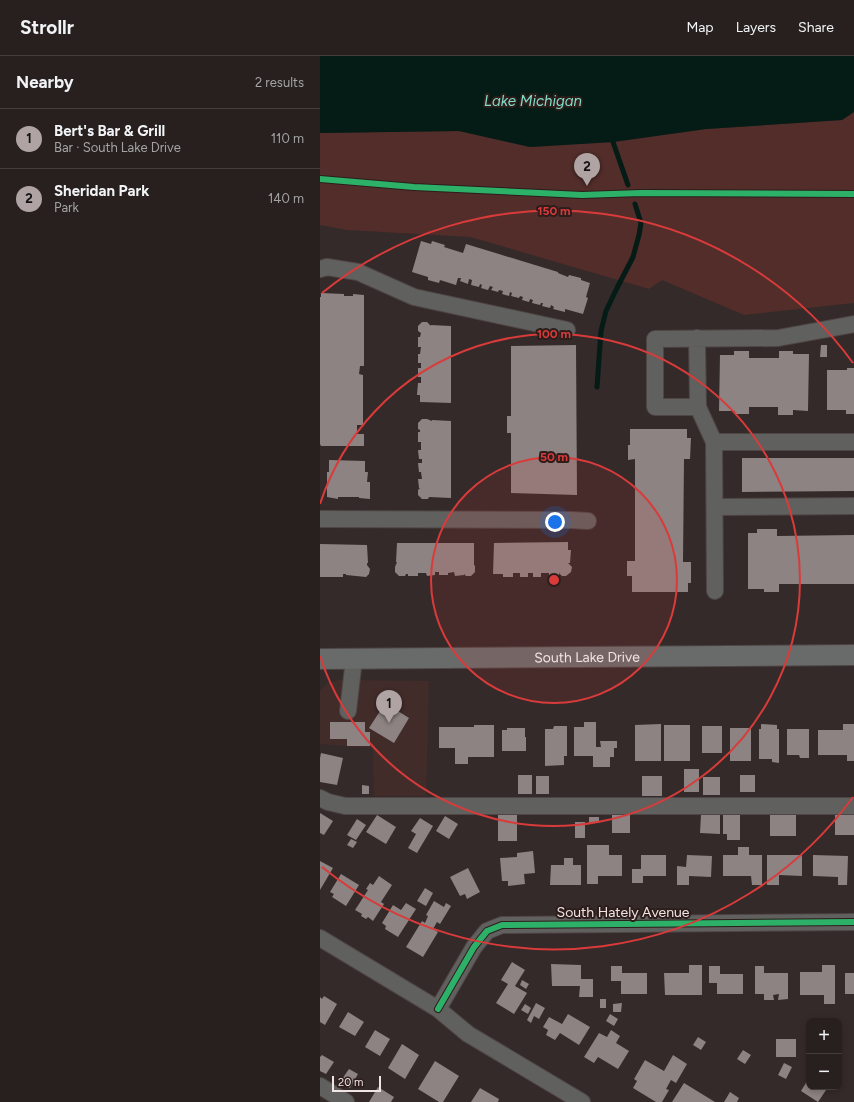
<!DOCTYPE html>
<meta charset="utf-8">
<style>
:root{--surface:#27201f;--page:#332d2c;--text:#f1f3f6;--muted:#a4a3a4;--line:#433e3d;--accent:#afa4a3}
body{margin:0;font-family:Figtree,sans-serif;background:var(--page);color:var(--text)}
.controls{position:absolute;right:12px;bottom:12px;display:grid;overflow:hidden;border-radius:8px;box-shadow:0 2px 6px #0003}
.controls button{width:36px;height:36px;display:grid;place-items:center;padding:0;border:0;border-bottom:1px solid var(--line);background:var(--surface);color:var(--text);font:20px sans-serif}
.scale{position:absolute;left:12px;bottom:10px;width:49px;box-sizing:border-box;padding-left:4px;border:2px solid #f1e5e4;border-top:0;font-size:11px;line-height:14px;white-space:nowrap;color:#f1e5e4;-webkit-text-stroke:3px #2d1d1b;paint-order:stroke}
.you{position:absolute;left:235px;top:466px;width:14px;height:14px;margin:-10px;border:3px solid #fff;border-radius:50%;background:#1a73e8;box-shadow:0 0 0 6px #1a73e833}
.badge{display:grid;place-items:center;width:26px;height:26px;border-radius:50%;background:var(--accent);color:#111;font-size:13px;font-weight:700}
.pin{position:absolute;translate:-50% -33px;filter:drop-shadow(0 1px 2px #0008)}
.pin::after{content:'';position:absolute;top:21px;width:14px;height:12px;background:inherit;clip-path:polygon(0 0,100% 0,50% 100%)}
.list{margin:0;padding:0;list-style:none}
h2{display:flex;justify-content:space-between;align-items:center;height:52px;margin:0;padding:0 16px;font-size:17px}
h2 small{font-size:13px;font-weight:400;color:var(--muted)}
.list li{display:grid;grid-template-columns:26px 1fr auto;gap:12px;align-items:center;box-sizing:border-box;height:60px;padding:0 16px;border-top:1px solid var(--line)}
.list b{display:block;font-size:15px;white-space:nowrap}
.list p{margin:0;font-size:13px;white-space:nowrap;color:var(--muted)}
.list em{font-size:13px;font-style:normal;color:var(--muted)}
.map{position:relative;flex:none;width:534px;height:1046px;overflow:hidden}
header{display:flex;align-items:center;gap:24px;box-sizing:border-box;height:56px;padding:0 20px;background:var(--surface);border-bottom:1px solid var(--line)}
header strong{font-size:19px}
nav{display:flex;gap:22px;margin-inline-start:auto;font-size:14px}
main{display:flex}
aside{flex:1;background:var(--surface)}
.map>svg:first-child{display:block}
</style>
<header>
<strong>Strollr</strong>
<nav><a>Map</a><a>Layers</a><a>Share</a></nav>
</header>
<main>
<aside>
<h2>Nearby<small>2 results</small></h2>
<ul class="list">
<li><span class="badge">1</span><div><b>Bert's Bar &amp; Grill</b><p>Bar · South Lake Drive</p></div><em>110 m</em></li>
<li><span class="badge">2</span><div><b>Sheridan Park</b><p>Park</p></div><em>140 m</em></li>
</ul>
</aside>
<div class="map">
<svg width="534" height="1046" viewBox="0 0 534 1046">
<rect width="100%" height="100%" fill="#342a29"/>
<path fill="#422c2a" d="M19,624L109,625L106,740H54L53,692L0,688V635L8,627Z"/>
<path fill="#522d2a" d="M534,56V247L424,259L342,224L329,233L150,181L27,174L0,169V77L139,75L210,91L293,86L386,73L522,64Z"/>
<path fill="#051b15" d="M0,0H534V56L522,64L386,73L293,86L210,91L139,75L0,77Z"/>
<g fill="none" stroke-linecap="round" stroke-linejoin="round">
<path stroke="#051b15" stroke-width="5" d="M293,86L308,129
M277,331L281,275L286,255L297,232L313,201L319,179L321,167L315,148"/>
</g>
<path fill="#8c8382" d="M101,185L111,188L112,185L125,189L124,191L143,197L146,188L238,216V217L248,221L249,219L261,222V224L270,227L266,241L268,242L263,258L245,253V256L233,253L234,251L231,249L230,252L222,250L223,247H221L220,249L212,247L213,244L210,243L209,246L202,244L203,241L200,240L199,242L191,240L192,237L190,236L189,240L182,238L183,235L179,234L178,236L171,234L173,231L170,230L168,234L161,232L162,229L160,228L159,231L151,229L152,224L149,223L148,228L140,225L141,222H138L136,229L120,224L119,227L108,224V221L92,216Z
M1,237L24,238V240H33V238L44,239V310H40L39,318L43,319V369H37V378H44V390H1L0,388V241H1Z
M102,266H107L111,270V269L131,270V347L100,346V339H97L98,327H101V321H98V312H101V307H98V298H100L101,291H98V281H100L101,277L98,275V270Z
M256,289L257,439L191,437V377H187V360H191V290Z
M501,289H507V301H500Z
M414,295H429V302H459V295H473V298H489L488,355L473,354V359H458V351H429V358H415V355H399L400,299H414Z
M527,312H534V358H526V354H507V314H527Z
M102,363H107L112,365V364L131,365V442L109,441L108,443H102L98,439V434L100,432H99L98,423H102L101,416H99L98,407H102V403H99L98,394H101V386H98V376H100V374L98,373V367Z
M310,373H367V382H371L370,403H364L363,506H371V527H368V536H312V520H307V505H315V403L308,404V389H310Z
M422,402H534V435L422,436Z
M9,404L45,405V416H48L47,426H50V443L39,442V441H18V443L7,441V416H9Z
M437,473H457V480L534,479V528H459V536H444V533H428V477H437Z
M248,486V494H251L250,507H248L252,511L251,516L246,520H242L239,517V521L229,522V517H221V521H213V517H208V521H200V517H193V521H183V518H173L174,487Z
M77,487H154V509L155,510V516L151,520H146L144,518V519L135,520L134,516L128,517V519H119V516H115V519L107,520L106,517H98V520H88V518H86L85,520H79L75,516V511L77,506H76Z
M0,488L47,489L48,507H47V509L50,513L49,518L46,521L26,519V518H23V521H0Z
M70,650L89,662L74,687L49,672L62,652Z
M10,666H45V676H50V690H27V683H10Z
M264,666H276V691H281L280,685H297V692H294V701H290V711H273V700H254V671H264Z
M341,668V705H315V669Z
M441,668L457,669V673H459V707L452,706V703H439V673H441Z
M523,668H534V705H527V699H498V674H523Z
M154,669H174V701H148V708H135V692H119V671H154Z
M344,669H370V705H344Z
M234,670H247V700H244V709L225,710V673H233Z
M382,670H402V697H382Z
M187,672H205V681H206V695H182V674H187Z
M410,672H431V705H410Z
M467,673H489V702H480L479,699H467Z
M1,697L23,702L17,729L0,726V702Z
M364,713H379V736H364Z
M198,719H212V738H198Z
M420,719H435V736H420Z
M216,720H229V738H216Z
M322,720H342V740H322Z
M383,721H400V739H383Z
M42,729L49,730V738H42Z
M0,757L13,765L4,779L0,777Z
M420,757V784H407V778H403V758Z
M197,758V785H178V759Z
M292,758H310V777H292Z
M381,758L400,759V778L380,777Z
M450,758H476V780H450Z
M57,759L76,771L66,788L46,776Z
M515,759H534V779H515Z
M125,760L138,768L129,783L116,775Z
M269,761H279V767H269Z
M100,762L113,770L97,797L88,792L96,778L91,775Z
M37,763L46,769L36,784L27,779Z
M255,766H265V782H255Z
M31,783L37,786L33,792L27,789Z
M267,789H289V799H302V820H278V828H267Z
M418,791H429V799H442V829H432L431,820H403V799H418Z
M213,795L215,817L204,818L205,828L188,830V825H182L180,802L197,801V797Z
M321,799H346V820H323V827H312V813H321Z
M367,799L392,800L391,821L369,820V829H357V810L366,811Z
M447,799H482V820L459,819V829H447Z
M493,799L528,800L527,829H518V821L493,820Z
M244,802H253V809H261V829H230L231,809H244Z
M0,805L13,812L0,834Z
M148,812L160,836L147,843L145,838L140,840L130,821Z
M21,818L39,829L26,850L12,841L14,838L10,836Z
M59,820L72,829L61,846L64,848L53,865L48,861L46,863L41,860L42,858L35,854L48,834L46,833L50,827L53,829Z
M105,832L113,837L106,850L97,845Z
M114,845L124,851L126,847L131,850L120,868L117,866L113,873L118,876L103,901L86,891L102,865L105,867L108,860L106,859Z
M86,847L96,853L78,881L65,873L66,870L62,867L73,849L81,854Z
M192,906L205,914L195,930L207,937L194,958L176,947L188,928L181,924Z
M231,908L261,909V923H273V941H259L260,930H232Z
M369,909H382V939H345L344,917H369Z
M502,909H515V948H504V939H480V916H502Z
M291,910H302V917H327V938H301V925H291Z
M389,910H400V918H423V938H397V927H389Z
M435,910H444V917H468V943L458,944L459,938L453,939L454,944H444V938H435Z
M525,917H534V938H525Z
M202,924L209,928L206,933L200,929Z
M4,940L17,948L5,969L0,966V941L2,943Z
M280,943H286V952H280Z
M216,947L225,952L219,963L214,960L211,967L207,964Z
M302,947L301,956H293V948Z
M205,948L211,952L208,958L201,954Z
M28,956L44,966L35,980L19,971Z
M248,958L270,971L259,989L240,977L235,984L226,979L228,974L223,971L229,961L242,968Z
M290,958L298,963L294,970L286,965Z
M55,974L70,983L60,1000L45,991Z
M291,974L300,980L296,987L309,995L298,1013L278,1001L274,1007L264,1001L279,977L287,981Z
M378,981L386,986L381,994L373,989Z
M456,983H476V1001H456Z
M82,988L99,999L85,1023L68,1012Z
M423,994L431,999L425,1008L417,1003Z
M2,999L14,1006L6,1018L0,1015V1001Z
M353,999L367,1008L356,1027L351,1024L346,1033L349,1034L342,1046H336L313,1032L317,1025L314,1023L325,1004L344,1015Z
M115,1005L139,1020L123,1046H119L98,1033Z
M464,1007L472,1011L466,1023L458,1019Z
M29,1013L38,1018L30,1032L20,1026Z
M489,1022V1031H508L498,1046L481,1035Z
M364,1027L395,1046H352Z
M58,1031L74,1041L71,1046H49Z
M160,1032L179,1043L178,1046H151Z
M410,1036L419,1042L417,1046H404Z"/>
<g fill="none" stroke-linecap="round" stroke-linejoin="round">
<g stroke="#4e4544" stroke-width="18">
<path id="minor" d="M0,213L7,211L38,216L94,241L247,274
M377,282L378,351H335V283L458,282L534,268
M378,351L394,386
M395,451L534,450
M0,463L251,464L268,465
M395,535L394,386H534
M28,655L34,603
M0,742L8,746L25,750H534
M0,882L118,953L148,978L262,1046
M118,953L154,891L167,875L182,869L534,866
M0,1030L26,1046"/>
</g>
<g stroke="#4e4544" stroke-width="22">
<g id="major">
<path id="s1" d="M0,603L534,599"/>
</g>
</g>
<use href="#minor" stroke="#60605f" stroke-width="16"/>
<use href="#major" stroke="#686b6a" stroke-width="20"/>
<g stroke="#2d1d1b" stroke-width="8">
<path id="cycleway" d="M0,123L94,131L262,139L321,137L534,138
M118,953L154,891L167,875L182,869L534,866"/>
</g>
<use href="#cycleway" stroke="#2db169" stroke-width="6"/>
</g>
<circle cx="234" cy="524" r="123" fill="#d93b3b" fill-opacity=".12"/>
<g fill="none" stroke="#d93b3b" stroke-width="2">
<circle cx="234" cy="524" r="123"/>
<path d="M0 448A246 246 0 1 1 0 600"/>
<path d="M533 741A369 369 0 0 1 2 811M2 237A369 369 0 0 1 533 307"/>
</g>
<g text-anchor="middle" stroke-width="4" stroke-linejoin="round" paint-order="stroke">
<g font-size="14" fill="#f1e5e4" stroke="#2d1d1b">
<text dy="5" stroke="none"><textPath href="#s1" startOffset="267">South Lake Drive</textPath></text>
<text x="303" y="861">South Hately Avenue</text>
</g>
<g font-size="15" font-style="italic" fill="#82dec9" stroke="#2d1d1b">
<text x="213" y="50">Lake Michigan</text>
</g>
</g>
<circle cx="234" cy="524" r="6" fill="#d93b3b" stroke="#2d1d1b" stroke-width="2"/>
<g font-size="12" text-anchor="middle" font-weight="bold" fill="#d93b3b" stroke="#2d1d1b" stroke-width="4" stroke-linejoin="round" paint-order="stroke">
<text x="234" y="159">150 m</text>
<text x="234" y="282">100 m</text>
<text x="234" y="405">50 m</text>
</g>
</svg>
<div class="controls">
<button>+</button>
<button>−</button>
</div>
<div class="scale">20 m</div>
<div class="you"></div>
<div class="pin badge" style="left:69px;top:667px">1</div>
<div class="pin badge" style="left:267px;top:130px">2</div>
</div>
</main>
